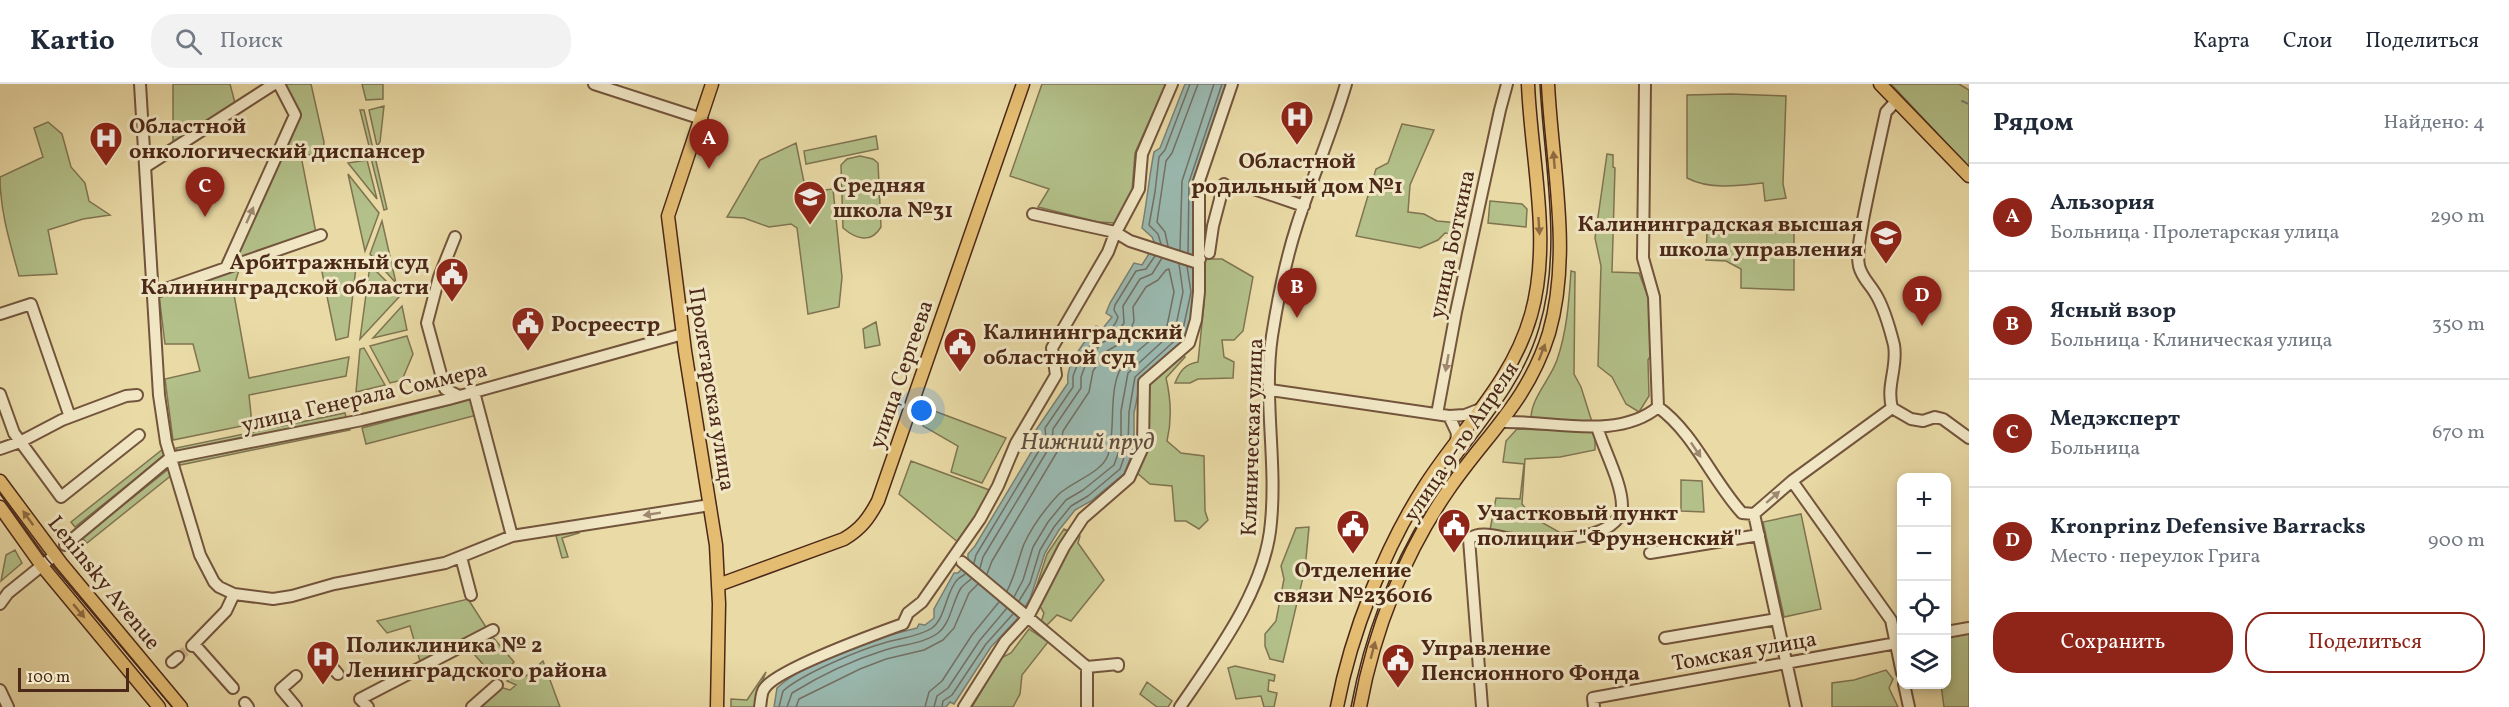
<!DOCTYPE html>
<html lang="ru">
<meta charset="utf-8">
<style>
:root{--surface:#fff;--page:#f2f2f3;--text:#1f2937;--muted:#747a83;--line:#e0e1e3;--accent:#8f2418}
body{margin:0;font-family:Vollkorn,serif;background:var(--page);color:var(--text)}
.controls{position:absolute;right:18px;bottom:18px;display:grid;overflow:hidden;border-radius:12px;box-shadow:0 3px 9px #0003}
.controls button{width:54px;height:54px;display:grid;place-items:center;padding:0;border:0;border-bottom:2px solid var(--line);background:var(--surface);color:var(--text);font:30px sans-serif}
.scale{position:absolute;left:18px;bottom:15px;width:111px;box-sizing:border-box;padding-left:6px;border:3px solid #4c2819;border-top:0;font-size:16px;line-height:21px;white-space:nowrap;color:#4c2819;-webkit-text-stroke:4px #f1e7c5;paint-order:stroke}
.you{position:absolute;left:922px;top:327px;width:21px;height:21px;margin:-15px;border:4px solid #fff;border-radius:50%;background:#1a73e8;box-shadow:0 0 0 9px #1a73e833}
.badge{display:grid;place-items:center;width:39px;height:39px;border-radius:50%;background:var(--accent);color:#fff;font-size:20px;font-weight:700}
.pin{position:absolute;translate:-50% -50px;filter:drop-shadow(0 2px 3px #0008)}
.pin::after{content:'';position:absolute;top:32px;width:21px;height:18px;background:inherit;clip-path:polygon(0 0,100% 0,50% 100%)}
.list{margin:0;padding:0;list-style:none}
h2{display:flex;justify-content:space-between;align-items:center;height:78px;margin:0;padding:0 24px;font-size:26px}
h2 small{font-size:20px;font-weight:400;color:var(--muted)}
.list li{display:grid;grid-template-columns:39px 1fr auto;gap:18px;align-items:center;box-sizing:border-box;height:108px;padding:0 24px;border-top:2px solid var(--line)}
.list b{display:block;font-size:22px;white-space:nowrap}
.list p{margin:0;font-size:20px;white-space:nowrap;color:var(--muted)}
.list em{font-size:20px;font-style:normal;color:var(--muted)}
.actions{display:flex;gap:12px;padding:18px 24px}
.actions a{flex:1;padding:14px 0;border:2px solid var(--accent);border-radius:24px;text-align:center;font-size:21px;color:var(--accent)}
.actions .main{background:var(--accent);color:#fff}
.icon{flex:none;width:33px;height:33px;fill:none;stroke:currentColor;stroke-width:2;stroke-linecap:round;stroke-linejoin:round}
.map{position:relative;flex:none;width:1969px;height:623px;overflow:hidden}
header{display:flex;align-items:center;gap:36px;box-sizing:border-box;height:84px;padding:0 30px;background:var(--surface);border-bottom:2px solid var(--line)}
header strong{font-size:28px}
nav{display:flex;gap:33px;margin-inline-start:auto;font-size:21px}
.search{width:420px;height:54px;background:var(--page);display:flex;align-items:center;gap:15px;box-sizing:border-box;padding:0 21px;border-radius:24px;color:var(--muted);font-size:22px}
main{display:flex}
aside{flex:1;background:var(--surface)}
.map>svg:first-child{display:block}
</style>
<header>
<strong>Kartio</strong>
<div class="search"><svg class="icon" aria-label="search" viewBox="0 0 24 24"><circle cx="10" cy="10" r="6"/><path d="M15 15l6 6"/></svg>Поиск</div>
<nav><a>Карта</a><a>Слои</a><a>Поделиться</a></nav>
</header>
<main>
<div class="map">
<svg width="1969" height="623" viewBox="0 0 1969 623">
<rect width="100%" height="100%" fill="#e9daa6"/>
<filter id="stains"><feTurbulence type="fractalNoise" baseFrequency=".00333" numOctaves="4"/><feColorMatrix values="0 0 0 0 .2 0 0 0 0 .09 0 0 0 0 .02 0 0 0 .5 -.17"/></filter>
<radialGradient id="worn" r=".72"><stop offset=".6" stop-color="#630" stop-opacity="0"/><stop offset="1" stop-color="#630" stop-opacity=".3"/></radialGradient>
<path fill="#b3c089" stroke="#807451" stroke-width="1.5" d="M173,0H230L235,19L173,58Z
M285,0H311L324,58L323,69L301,72L316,149L229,177L298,29Z
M362,0H383V15L366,16Z
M1042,0H1166L1135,69L1132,107L1115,139L1098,138L1038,123L1049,105L1010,92Z
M1891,0H1959L1969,6V83Z
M1731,10L1786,12L1783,100L1786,114L1765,117L1763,99C1738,102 1710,106 1687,94V11Z
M384,22L380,58L377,62L369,26Z
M360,26H364L373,65L370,66Z
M48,38L62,50L71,83L85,99L89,117L110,131L83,135L48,146L57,190L19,192C10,159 0,127 0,93L43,73L34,44Z
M1402,40L1434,46L1410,101L1408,128L1424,130L1437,137L1459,139L1457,151L1445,149L1438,156L1420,164L1356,152L1376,85L1388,79Z
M876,52L878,65L806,80L804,67Z
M796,59L806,108L833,105L842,193L839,223L808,230L797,144L791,140L769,143L744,134L727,133L760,76Z
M1607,70L1613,71V83L1615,84L1612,188L1639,189L1648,213L1652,232L1653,268L1648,276L1649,312L1639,328L1626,320L1612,293L1598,282L1601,182L1595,154Z
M860,72L873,75L878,79L881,143C871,160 856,155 843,144L841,81L847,75Z
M375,73L387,125L384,126L371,74Z
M367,76L377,115L348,79Z
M348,90L379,129L365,167Z
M1490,117L1522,120L1527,125L1526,143L1488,139Z
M382,137L396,199L370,170Z
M1707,148L1794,149V206L1741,204V185L1726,177L1706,176Z
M357,174L348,253L336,256L321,183Z
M1206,175H1222L1253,193L1243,247L1234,256H1222L1224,273L1234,278L1233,294L1198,295L1190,299H1175C1180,287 1185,280 1198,278L1204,219L1203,184Z
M370,181L398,209L399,213L360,255Z
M240,183L233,205L249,294L349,273L346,292L249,311L252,340L173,356L165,295L200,287L193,260H165L159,211Z
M1571,187L1575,188L1574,290L1581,303L1592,338L1531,336C1530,315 1550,296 1557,276C1567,247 1569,217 1571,187Z
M402,222L407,246L373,254Z
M876,238L880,261L865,264L863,245Z
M407,252L413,270L402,296L390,299L370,262Z
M364,264L385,301L356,308L360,265Z
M1181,270L1185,273L1166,294C1171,315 1172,336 1167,357L1181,369L1204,372L1205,427L1208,436L1199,445L1186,437H1175L1172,402L1150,400L1137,389L1147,301Z
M472,315L477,331L366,360L362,344Z
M929,325L1006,354L982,399L951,388L958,362L923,342Z
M345,329L346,333L177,368L176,364Z
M349,342L350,346L180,381L179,377Z
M1517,345L1595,347V366L1560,373L1525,375L1522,420L1534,434L1559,448L1554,451H1516L1490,446L1496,414L1520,415L1524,380L1503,378L1506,357Z
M163,365L165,371L75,443L71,438Z
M911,377L992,407L959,459L899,410Z
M171,383L173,390L87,459L82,454Z
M1681,396L1702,397L1704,428L1681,427Z
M1801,430L1821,525L1784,533L1763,438Z
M1309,443L1305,485L1283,578L1270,575L1265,562V550L1276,537L1284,495L1281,482L1296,444Z
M578,444L579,449L562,454L568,473L562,474L555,448Z
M1064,445L1080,452L1078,459L1104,496L1071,537L1057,531L1044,544L1041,538L1044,529L1038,519L1028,523L1024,521L1034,510L1047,470Z
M15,466L22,479L1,497L6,471Z
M468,515L491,551L514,578L497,596L464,559L421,581L410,542L387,549L377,537Z
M1029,545L1048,558L1022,591L1020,610L1013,623H972L1001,574L1011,569Z
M1969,549V623H1944L1941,601L1946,600L1947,552Z
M543,577L560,623H482L500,603L510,606L516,601L507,597L520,585L526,592Z
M1235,582L1275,591L1274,597L1269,596L1268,607L1277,609L1274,623H1264L1261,612L1236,615L1228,584Z
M1886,586L1893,595L1889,604L1898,623H1832V599L1854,596Z
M766,588L760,603L756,623H731V615L747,616Z
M1147,598L1172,617L1168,623H1157L1140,610Z"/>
<path fill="#9ab9b0" stroke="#7b7f74" stroke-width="1.5" d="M1185,0H1228L1195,99L1193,181L1197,208L1187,254L1141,295L1134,329V363L1125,389L1091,417L1075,426L1059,446L1045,469L1030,515L1019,533L991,563L954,620L950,618L946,623H774L777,604C809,575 875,554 917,544L919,540L925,541L934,534V525L954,489H958L968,478V470L975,462L1041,352L1036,346L1068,299C1065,279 1085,259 1096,242L1103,244L1112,233L1106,229L1110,219L1134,179L1142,181L1155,160L1152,153L1142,144C1147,118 1149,93 1154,68L1160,64Z"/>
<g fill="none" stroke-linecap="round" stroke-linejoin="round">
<path stroke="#737064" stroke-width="1.5" d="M1161,160L1158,150L1149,141L1155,108L1159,73L1165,66L1190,0
M1168,162L1165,148L1157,138L1166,77L1172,69L1198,0
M1180,166L1182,97L1214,0
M1188,169L1189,98L1222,0
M974,479L976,471L1046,355L1045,344L1073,303V292L1078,279L1098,251C1107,249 1115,243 1118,233L1114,226L1115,221L1136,187L1146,185L1155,172
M980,484L983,473L1052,359L1053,345L1081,304V293L1085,282L1101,259L1113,254L1124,239L1123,222L1140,195L1152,190L1162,174
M987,490L992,477L1060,363L1063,347L1089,308L1093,287L1107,267L1119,260L1130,247L1134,237L1133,223L1146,203L1158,196L1166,186L1169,185L1174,208L1167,242L1125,278C1106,301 1117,344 1108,371C1102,389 1071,398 1058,411C1045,425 1032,443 1024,460C1018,476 1015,492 1007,507
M1014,513L1023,496L1033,463L1048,438L1066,416L1083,406L1114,381L1121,361V327L1128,289L1175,246L1183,208L1179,180
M1019,517L1030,499L1040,466L1054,443L1071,422L1088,412L1120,385L1128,362L1129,328L1135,293L1182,250L1191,208L1187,182
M779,623L783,607C802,590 859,566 884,559C899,554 919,553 932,544C946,534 946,506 958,495C960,493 963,492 965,490
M787,623L792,609C821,591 853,576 885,566C903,560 923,560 938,549C951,539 952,518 961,504C964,500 968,498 971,495
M796,623L799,615L860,585L886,575L924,566L943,556L954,544L969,509L978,500
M925,623L929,608L942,597L972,551L999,518
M934,623L937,612L948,604L980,556L1007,524
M942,623L943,617L952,611L986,560L1013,530"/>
<path stroke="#7b7f74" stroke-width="2" d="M1962,17L1969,20"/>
<path stroke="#cab68a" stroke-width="10" stroke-dasharray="10 5" stroke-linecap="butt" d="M178,573L192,562"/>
<g stroke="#73543c" stroke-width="14">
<path id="minor" d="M140,0L159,311L166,358L200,471L214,498L219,503L234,510L273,515L292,512L334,500L445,479L512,452L710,421
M594,0L702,35
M1645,0L1643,174L1654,213L1658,323
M145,83L274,0
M1254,105L1304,122
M1033,130L1115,148L1130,157L1198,179L1200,175
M455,153L439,193L427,239L445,305L459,312
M1209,169L1213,142L1224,100
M226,184L295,31L279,0
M154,209L321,151
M0,230L31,220L70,333
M1270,306L1449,332L1465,331L1483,324
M474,308L512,452
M0,310L14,349L61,413L139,351
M1658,323C1694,349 1712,396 1742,429L1754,430
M1892,324L1911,335L1923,337L1935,333L1943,335L1969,354
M1437,330L1456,228L1500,26L1507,0
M1449,332L1457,349L1456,359
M1502,338C1550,336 1618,357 1658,323
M0,365L20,358L62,336L126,312L137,311
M1792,397L1891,536L1902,589
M1754,430L1792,397L1892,324C1886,301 1898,283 1894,261C1890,245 1884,223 1875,209C1869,199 1862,194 1859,182C1856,167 1861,151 1863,136C1870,100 1878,64 1886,28L1896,17
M1754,430L1796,623
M75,453L170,374L362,336L449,315L683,250
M65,461L68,458
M1650,469L1759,451
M461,473L471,511
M962,478L1087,583
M0,520L8,509L55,471
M1946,548L1969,544
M1665,554L1777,535
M194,560L233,604
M192,562L226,527L234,510
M321,570L338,590
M172,578L178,573
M296,592L281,605L296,623
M1904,600L1909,623
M0,606L8,623
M245,619L248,623
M368,623L360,615L493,546
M472,623L497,601
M760,623C761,618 761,609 764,605C775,586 878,549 903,540L908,529L922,518L980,435L998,402L1016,359L1056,291L1052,264L1108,168L1114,152L1139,105L1142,70L1172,0
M964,623L1005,558L1028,533L1064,463L1083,434L1129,394L1143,363L1144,298L1189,259L1196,236L1199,208V97L1232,0
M1087,623V583L1118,580V582
M1180,623C1217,569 1266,504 1271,438C1277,376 1263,313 1272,252C1278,214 1285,178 1297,141C1312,94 1332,48 1346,0
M1482,623L1469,455C1481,446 1498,453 1513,455C1539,457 1620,459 1622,422C1622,399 1604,366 1597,343
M1594,623L1593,614L1902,558"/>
</g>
<g stroke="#4c2819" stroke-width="15">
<path id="major" d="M712,0L668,132L685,267L716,461L719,520L717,623
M1880,0L1969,92
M0,397L61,479L181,623
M0,423L42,482L159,623
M718,501L844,455C861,445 869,434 878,417L1023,0
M1337,623C1351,549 1385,463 1426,400C1463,343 1512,298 1531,231C1552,157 1531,76 1528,0
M1360,623C1374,546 1404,470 1449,405C1487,350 1528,317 1549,249C1572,169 1552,82 1548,0"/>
</g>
<use href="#minor" stroke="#f1e7c5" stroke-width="10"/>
<use href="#major" stroke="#e4bd73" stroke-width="12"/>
<path stroke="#4c2819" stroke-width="1.5" d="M0,410L47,475L172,623
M1351,623C1366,542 1398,465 1444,398C1479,347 1521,305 1539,244C1563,165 1544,80 1540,0"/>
</g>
<defs><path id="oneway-solid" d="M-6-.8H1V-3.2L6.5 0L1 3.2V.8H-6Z" transform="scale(1.5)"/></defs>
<g fill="#906b42">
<use href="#oneway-solid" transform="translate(1554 76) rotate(-95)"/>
<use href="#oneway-solid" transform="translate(1539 142) rotate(86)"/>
<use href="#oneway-solid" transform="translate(1542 268) rotate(-69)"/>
<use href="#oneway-solid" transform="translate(28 434) rotate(-126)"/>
<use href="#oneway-solid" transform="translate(79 527) rotate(50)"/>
<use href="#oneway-solid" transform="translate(1373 566) rotate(-75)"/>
</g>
<g fill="#9e886f">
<use href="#oneway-solid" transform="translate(250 131) rotate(-66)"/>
<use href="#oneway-solid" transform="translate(1447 279) rotate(100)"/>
<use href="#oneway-solid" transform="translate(1696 366) rotate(56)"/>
<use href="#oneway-solid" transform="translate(1773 413) rotate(-41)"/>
<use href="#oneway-solid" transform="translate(652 430) rotate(171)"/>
</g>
<defs>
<g id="hospital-pin" transform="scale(1.725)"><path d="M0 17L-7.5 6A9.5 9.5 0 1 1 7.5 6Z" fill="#8f2418" stroke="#f1e7c5"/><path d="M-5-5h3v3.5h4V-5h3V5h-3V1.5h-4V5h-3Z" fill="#fff"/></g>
<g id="school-pin" transform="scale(1.725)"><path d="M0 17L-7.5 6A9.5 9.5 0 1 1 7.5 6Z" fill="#8f2418" stroke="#f1e7c5"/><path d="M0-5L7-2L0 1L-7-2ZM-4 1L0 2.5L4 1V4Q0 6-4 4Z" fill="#fff"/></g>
<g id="university-pin" transform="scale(1.725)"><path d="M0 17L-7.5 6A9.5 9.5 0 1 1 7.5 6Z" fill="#8f2418" stroke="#f1e7c5"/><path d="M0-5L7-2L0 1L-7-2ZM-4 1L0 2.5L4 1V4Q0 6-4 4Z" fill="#fff"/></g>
<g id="civic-pin" transform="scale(1.725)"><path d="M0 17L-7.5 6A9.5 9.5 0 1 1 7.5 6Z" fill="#8f2418" stroke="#f1e7c5"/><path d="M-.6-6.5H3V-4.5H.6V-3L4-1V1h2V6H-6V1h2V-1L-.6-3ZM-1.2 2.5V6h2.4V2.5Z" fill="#fff"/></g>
</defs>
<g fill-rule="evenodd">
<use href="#hospital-pin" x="1297" y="33"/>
<use href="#hospital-pin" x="106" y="54"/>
<use href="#school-pin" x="810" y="113"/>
<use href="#university-pin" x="1886" y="152"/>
<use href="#civic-pin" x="452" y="190"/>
<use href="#civic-pin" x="528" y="239"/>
<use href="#civic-pin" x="960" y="260"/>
<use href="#civic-pin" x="1454" y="441"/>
<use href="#civic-pin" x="1353" y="442"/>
<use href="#hospital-pin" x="323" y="573"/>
<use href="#civic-pin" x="1398" y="576"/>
</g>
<g text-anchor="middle" stroke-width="6" stroke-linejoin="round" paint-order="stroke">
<g font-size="22" font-weight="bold" fill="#4c2819" stroke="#f1e7c5" text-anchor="start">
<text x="129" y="49">Областной<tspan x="129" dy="25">онкологический диспансер</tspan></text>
<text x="1297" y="84" text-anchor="middle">Областной<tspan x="1297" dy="25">родильный дом №1</tspan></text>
<text x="833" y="108">Средняя<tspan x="833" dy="25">школа №31</tspan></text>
<text x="1863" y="147" text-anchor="end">Калининградская высшая<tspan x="1863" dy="25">школа управления</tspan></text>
<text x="429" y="185" text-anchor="end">Арбитражный суд<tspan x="429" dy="25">Калининградской области</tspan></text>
<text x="551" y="247">Росрeeстр</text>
<text x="983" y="255">Калининградский<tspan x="983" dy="25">областной суд</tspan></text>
<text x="1477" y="436">Участковый пункт<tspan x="1477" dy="25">полиции "Фрунзенский"</tspan></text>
<text x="1353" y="493" text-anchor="middle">Отделение<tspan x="1353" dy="25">связи №236016</tspan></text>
<text x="346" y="568">Поликлиника № 2<tspan x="346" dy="25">Ленинградского района</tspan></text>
<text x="1421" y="571">Управление<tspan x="1421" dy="25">Пенсионного Фонда</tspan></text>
</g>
<g font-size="22" fill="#4c2819" stroke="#f1e7c5">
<text transform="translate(1451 160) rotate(-78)" y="8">улица Боткина</text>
<text transform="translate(900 290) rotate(-71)" y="8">улица Сергеева</text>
<text transform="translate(713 305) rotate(81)" y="8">Пролетарская улица</text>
<text transform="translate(364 312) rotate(-13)" y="8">улица Генерала Соммера</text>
<text transform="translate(1251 353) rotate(-88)" y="8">Клиническая улица</text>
<text transform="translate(1460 357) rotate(-56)" y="8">улица 9-го Апреля</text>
<text transform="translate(105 498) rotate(51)" y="8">Leninsky Avenue</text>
<text transform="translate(1744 566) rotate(-10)" y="8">Томская улица</text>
</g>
<g font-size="24" font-style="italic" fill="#604c3f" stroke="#f1e7c5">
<text x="1087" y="365">Нижний пруд</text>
</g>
</g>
<rect width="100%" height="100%" filter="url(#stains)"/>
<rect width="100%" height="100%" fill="url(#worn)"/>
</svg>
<div class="controls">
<button>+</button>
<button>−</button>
<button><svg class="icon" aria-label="locate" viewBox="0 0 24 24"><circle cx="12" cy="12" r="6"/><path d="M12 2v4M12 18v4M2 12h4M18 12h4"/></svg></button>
<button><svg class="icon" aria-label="layers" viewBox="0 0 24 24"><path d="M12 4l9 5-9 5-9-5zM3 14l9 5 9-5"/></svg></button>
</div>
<div class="scale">100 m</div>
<div class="you"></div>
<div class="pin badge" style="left:709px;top:85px">A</div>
<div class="pin badge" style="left:1297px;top:234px">B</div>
<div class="pin badge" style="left:205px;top:133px">C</div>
<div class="pin badge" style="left:1922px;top:242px">D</div>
</div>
<aside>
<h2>Рядом<small>Найдено: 4</small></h2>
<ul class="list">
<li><span class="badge">A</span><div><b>Альзория</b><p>Больница · Пролетарская улица</p></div><em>290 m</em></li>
<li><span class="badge">B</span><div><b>Ясный взор</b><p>Больница · Клиническая улица</p></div><em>350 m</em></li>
<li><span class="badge">C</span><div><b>Медэксперт</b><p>Больница</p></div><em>670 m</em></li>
<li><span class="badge">D</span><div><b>Kronprinz Defensive Barracks</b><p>Место · переулок Грига</p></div><em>900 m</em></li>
</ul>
<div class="actions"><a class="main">Сохранить</a><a>Поделиться</a></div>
</aside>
</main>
